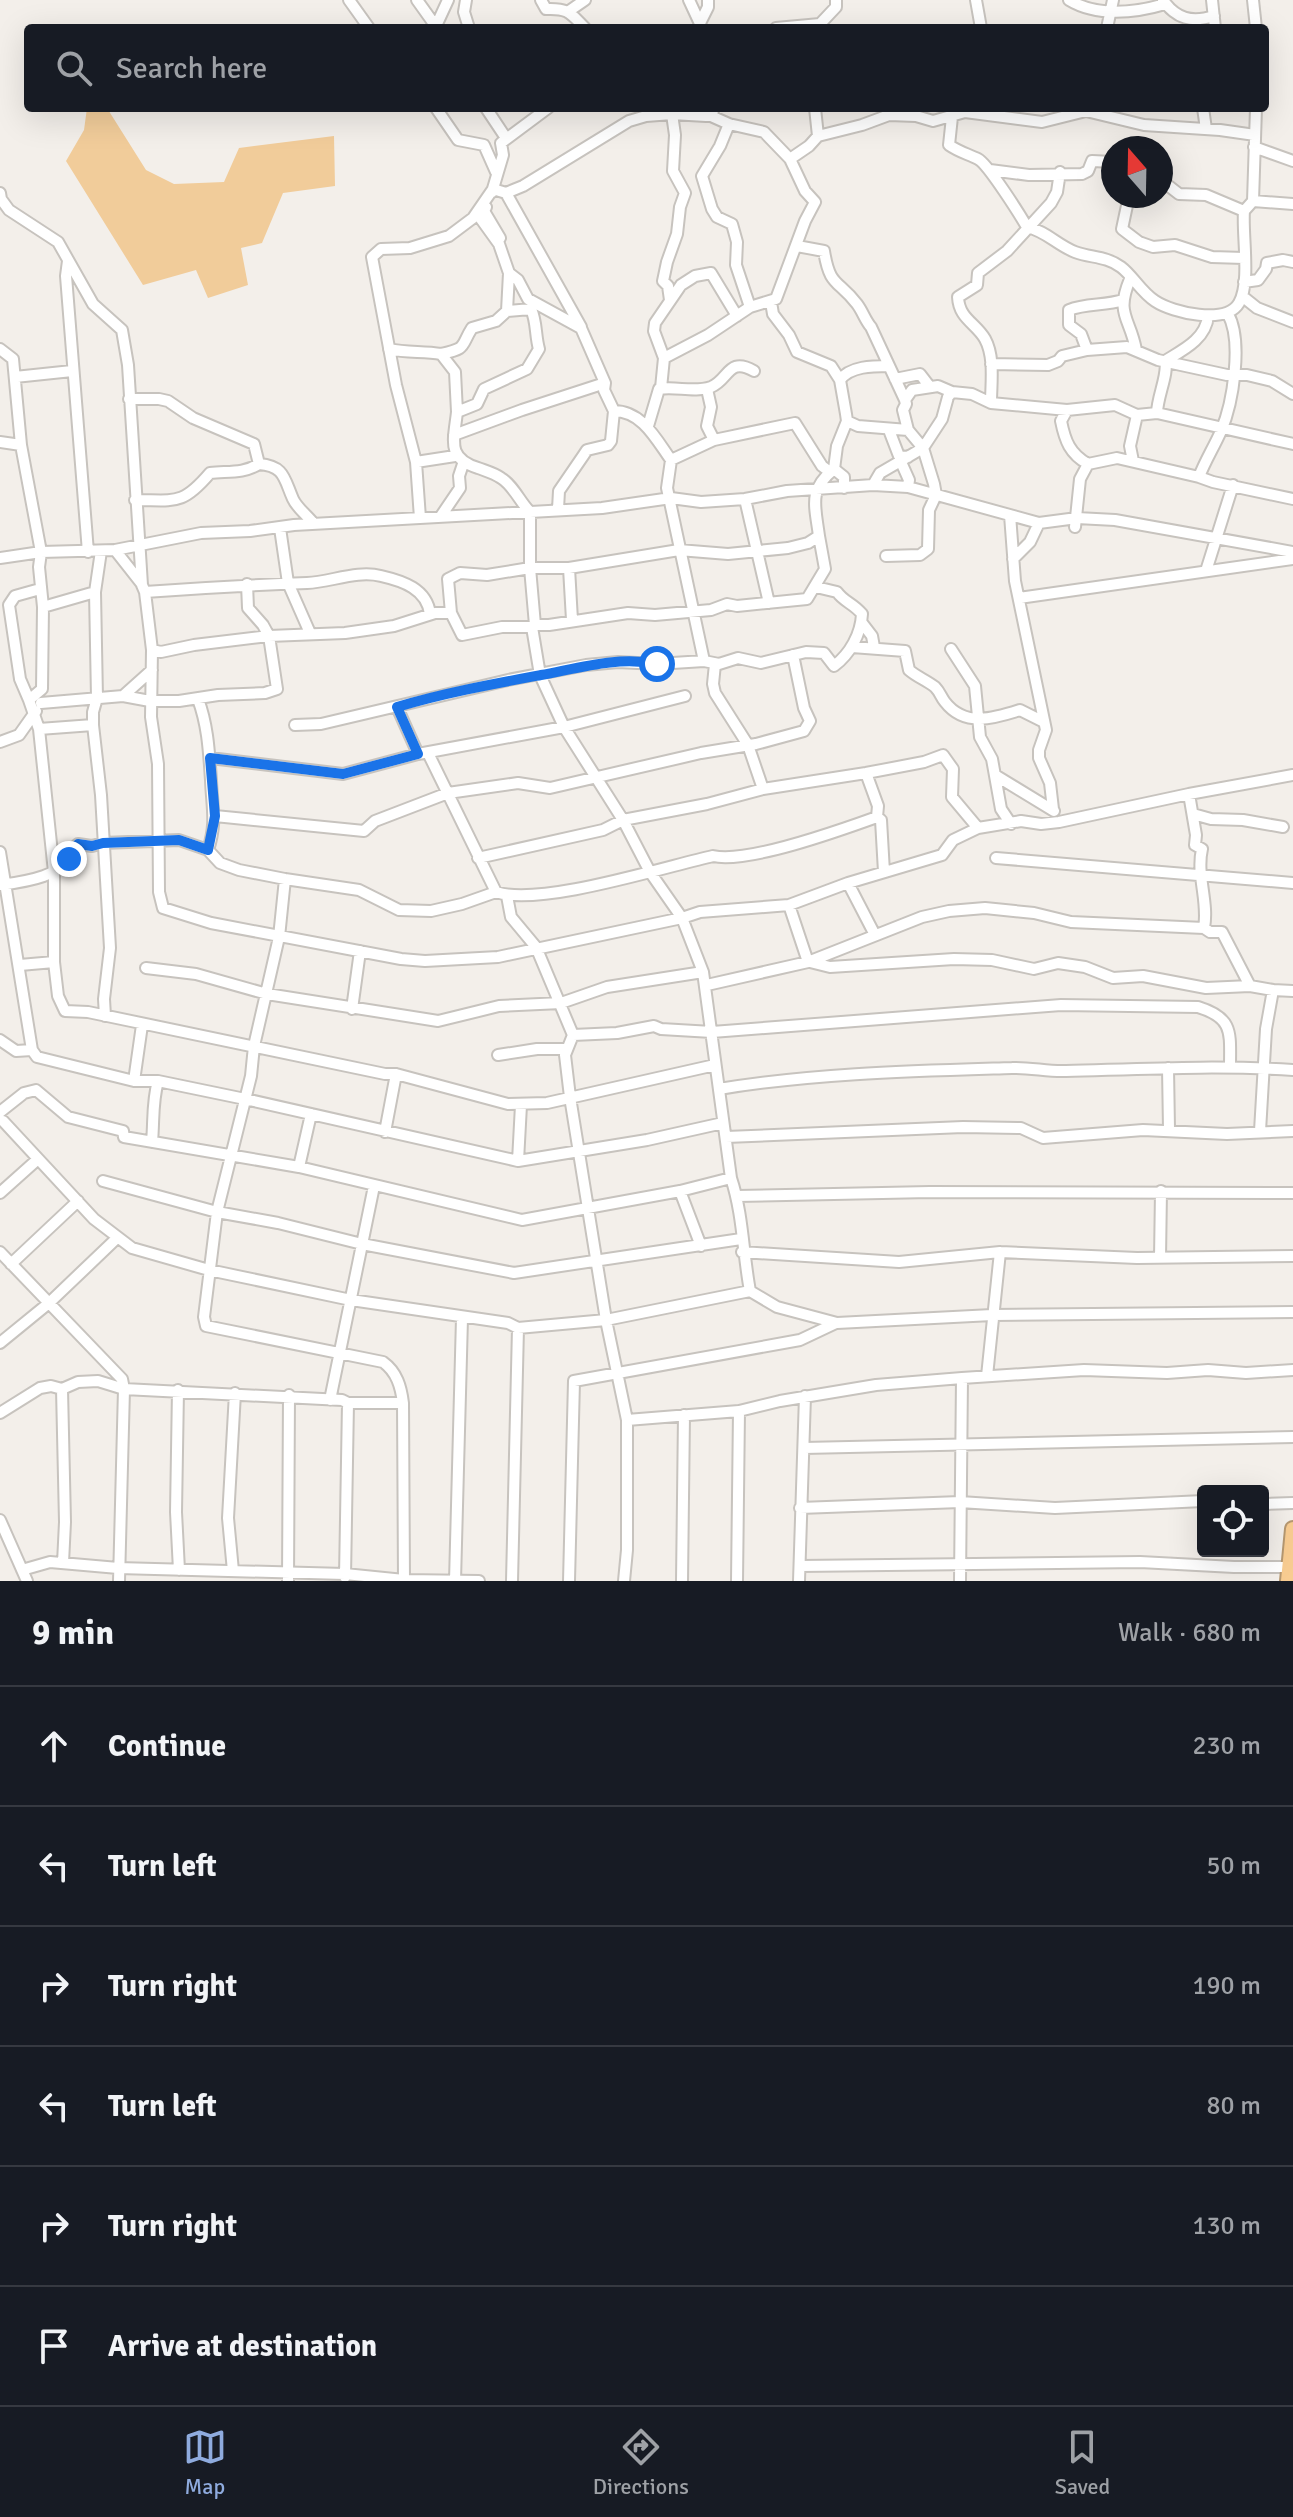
<!DOCTYPE html>
<meta charset="utf-8">
<style>
:root{--surface:#171b24;--page:#242831;--text:#f1f3f6;--muted:#9ea1a6;--line:#363941;--accent:#8fabde}
body{margin:0;font-family:Signika,sans-serif;background:var(--page);color:var(--text)}
.controls{position:absolute;right:24px;bottom:24px;display:grid;overflow:hidden;border-radius:8px;box-shadow:0 8px 32px #0002}
.controls button{width:72px;height:72px;display:grid;place-items:center;padding:0;border:0;border-bottom:2px solid var(--line);background:var(--surface);color:var(--text);font:40px sans-serif}
.compass{position:absolute;left:1101px;top:136px;width:72px;height:72px;border-radius:50%;background:var(--surface);box-shadow:0 8px 32px #0002;rotate:340deg}
.stop{position:absolute;width:24px;height:24px;margin:-18px;border:6px solid #1a73e8;border-radius:50%;background:#fff}
.stop.end{background:#1a73e8;border-color:#fff;box-shadow:0 2px 8px #0008}
.list{margin:0;padding:0;list-style:none}
h2{display:flex;justify-content:space-between;align-items:center;height:104px;margin:0;padding:0 32px;font-size:34px}
h2 small{font-size:26px;font-weight:400;color:var(--muted)}
.list li{display:grid;grid-template-columns:52px 1fr auto;gap:24px;align-items:center;box-sizing:border-box;height:120px;padding:0 32px;border-top:2px solid var(--line)}
.list b{display:block;font-size:30px;white-space:nowrap}
.list em{font-size:26px;font-style:normal;color:var(--muted)}
.icon{flex:none;width:44px;height:44px;fill:none;stroke:currentColor;stroke-width:2;stroke-linecap:round;stroke-linejoin:round}
.map{position:relative;flex:none;width:1293px;height:1581px;overflow:hidden}
.search{position:absolute;background:var(--surface);box-shadow:0 8px 32px #0002;left:24px;right:24px;top:24px;height:88px;display:flex;align-items:center;gap:20px;box-sizing:border-box;padding:0 28px;border-radius:8px;color:var(--muted);font-size:30px}
.sheet{height:824px;background:var(--surface)}
nav{display:flex;justify-content:space-around;align-items:center;box-sizing:border-box;height:112px;border-top:2px solid var(--line);background:var(--surface);font-size:22px;color:var(--muted)}
nav a{display:grid;justify-items:center;gap:4px}
nav .on{color:var(--accent)}
.map>svg:first-child{display:block}
</style>
<div class="map">
<svg width="1293" height="1581" viewBox="0 0 1293 1581">
<rect width="100%" height="100%" fill="#f3efea"/>
<path fill="#f1cc9a" d="M87,108H107L146,170L174,184L224,182L239,148L334,136L335,186L283,193L262,243L241,248L248,285L208,298L196,270L143,285L66,161L84,130Z"/>
<g fill="none" stroke-linecap="round" stroke-linejoin="round">
<g stroke="#c7c3be" stroke-width="14">
<path id="minor" d="M349,0L369,28
M417,0L437,28
M466,0L464,12L469,28
M541,0L546,9C569,8 570,13 585,28
M689,0L702,28
M976,0L981,28
M1069,0C1097,17 1135,13 1165,4
M1163,0C1176,19 1192,23 1214,16
M1212,0L1215,28
M1253,0L1256,28
M569,11L585,0
M700,23L708,7V0
M436,26L448,0
M776,28L820,24L836,7V0
M1107,28L1113,0
M436,108L458,140L484,145L496,172
M486,108L506,138
M815,108L818,136
M1203,108L1206,129
M952,117L949,145C959,152 968,154 978,159C988,164 1020,215 1027,227C1046,231 1057,245 1075,252C1091,258 1106,256 1121,267C1133,276 1141,292 1155,301C1173,313 1226,325 1239,303C1251,282 1242,235 1244,211L1253,201L1293,204
M729,124L720,146L702,176L712,209L717,217L732,224L737,242L736,265L750,307
M1254,147L1293,161
M790,159L809,146L818,136L862,125L889,115L916,116L933,121L965,112L1042,122L1086,111L1144,125L1220,130L1255,135
M990,170L1029,175L1082,174L1088,171L1092,161L1113,162
M1161,180L1179,194L1206,195L1244,211
M493,189L506,193L523,186L629,121L646,116L672,114L706,116H711L714,108
M492,192L503,155L501,143L548,108
M0,193L1,199L9,210L58,242L93,304L122,330L128,365L142,585L145,592L152,650L151,717L158,764L159,892L163,908L211,923L401,959L425,961L498,957L682,918L700,912L789,905L848,883L942,855L953,840L978,828L1021,821L1041,824L1059,822L1189,794L1293,775
M506,193L581,327
M1129,196L1122,229L1139,242L1153,247L1175,245L1212,257L1244,258
M1253,201L1256,108
M482,206L481,219L499,244L509,273L518,280L528,299L581,328L605,383
M486,207L484,211L500,238
M797,246L824,251C830,288 838,279 857,304C863,312 865,320 871,327L905,400
M68,261L66,276L88,552
M509,273L507,311L531,309C537,322 535,335 539,349L527,369L484,389L477,404L457,412C454,440 446,458 478,468C486,471 494,473 501,478C513,485 520,502 530,512V568L535,625L532,627L540,675L564,727L623,820L650,872L682,918L703,972L731,1178C743,1214 743,1254 750,1291L777,1307L837,1323L992,1315L1293,1312
M1130,279C1115,315 1130,317 1136,350
M1244,282L1258,280L1266,269L1267,263L1283,260L1293,262
M1242,296L1257,308L1293,322
M670,300L668,286L663,281L667,262L677,234L680,207L685,193L673,171L675,135L672,114
M0,349L13,359L21,445L41,552L39,567L43,607L42,689L29,700L39,729L54,872V962L58,996L65,1011L88,1012L385,1074H396L508,1104L547,1103L715,1065
M389,349C407,353 423,351 441,354L455,372L457,412
M1087,350L1081,334L1069,325V310C1086,303 1105,306 1123,300
M441,354C468,348 460,347 472,328L496,321L507,311
M664,358L708,335L750,307L776,299L805,221L815,202L805,191L790,159L764,132L729,124L711,116
M991,364L1048,365L1058,361L1062,356L1087,350L1127,347L1158,360L1227,375H1247L1272,381L1293,394
M15,377L72,371
M895,379L920,374L930,387
M840,380C850,366 873,366 889,366
M661,388L664,358L654,331L655,323L681,285L695,276L711,273L737,316
M707,389L711,407L707,426L714,440
M129,399H159L168,401L193,418L254,444L259,464C285,466 284,479 293,499C297,508 308,516 314,524
M991,403C991,384 995,357 985,339C976,323 959,319 958,297L977,285L978,273L1007,251L1051,203L1057,192L1060,172
M1067,410L1061,421C1065,441 1070,454 1088,464
M614,411C642,411 656,439 671,460
M1157,413C1157,397 1169,373 1165,361C1183,350 1206,339 1208,316
M847,421L858,426L908,430
M648,426L659,389C676,386 694,393 711,387C729,380 728,356 754,371
M889,430L899,456L908,457
M454,435L522,410L605,383L604,390L614,411L611,441L608,445L587,450L583,456L559,491L558,509
M0,442L21,445
M1133,461L1130,446L1137,415
M416,462L455,456
M901,462L909,480L908,487
M834,469L844,477V488
M1199,477C1205,461 1214,447 1221,431C1233,403 1243,341 1228,314
M873,485L880,473L923,448L942,419L948,397L952,392
M745,499L769,603
M135,500C175,500 182,506 210,473C228,471 243,474 259,464
M1010,515L1015,581L1046,730L1039,750V758L1050,783L1053,809
M441,516L460,488L459,476L463,464
M420,518L416,462L396,385L372,257L381,249L410,248L449,236L473,218L493,189
M1075,527L1080,479L1088,464L1117,458L1199,477L1213,482L1293,499
M280,528L288,583L310,633
M115,550L141,583
M101,551L95,592L97,698L93,712V725L101,795L110,948L104,999L105,1016
M886,556L920,555L928,549L929,510L936,495L934,484L923,448L908,430L903,410L906,404L905,400L912,390L938,386L952,392L972,394L991,403L1067,410L1115,405L1137,415L1157,413L1293,444
M0,558L41,552L115,550L201,533L250,531L294,525L602,508L671,498L701,502L745,499L787,491L873,485L908,487L1039,523L1077,518L1115,520L1293,552
M1013,559L1030,542L1039,523
M569,568L572,620
M1206,571L1233,485
M145,592C199,588 253,585 307,583C331,582 357,570 381,576C403,581 427,589 430,614
M1019,598L1293,559
M43,607L95,592
M451,613L448,579L460,573L487,575L530,568H569L679,550L728,554L788,548L808,543L819,536C815,505 808,490 834,469L837,446L847,421L846,414L840,380L831,366L797,352L789,335L773,314L771,302
M862,623L872,636L874,647
M535,625H549L628,613L655,615L711,610L727,604L737,606L807,599L825,569L819,536
M852,647L905,651L909,670C917,677 926,680 935,687C940,692 941,697 945,702C965,728 995,718 1020,710L1044,722
M951,649L975,686L980,737L992,759L1001,809L1011,824
M152,650L161,652L194,645L269,636L345,633L394,626L435,613H451L462,635L502,627H532
M704,661L667,488L671,460L714,440L795,423L822,466L830,472
M715,664L713,684L715,693L748,745L763,789
M123,696L152,670
M198,699C208,726 209,752 211,780C212,808 217,822 208,850
M29,700L20,679L9,605L15,596L40,589
M41,703L123,696L150,701H179L218,695L265,693L277,689L269,636L263,625L248,608L247,584
M397,707L418,754
M295,725L321,724L508,680L586,665L618,662L657,664L704,661L719,664L738,658L761,663L806,652L824,653L834,666C850,654 861,634 862,614C853,603 844,602 837,592L816,587
M39,729L93,725
M0,742L19,735L36,711
M428,753L496,892
M210,758L343,774L418,754L564,727L685,696
M995,775L1054,811
M1189,794L1196,835L1195,845L1202,849C1196,875 1209,902 1204,928L1210,932H1222L1250,986
M1193,814L1211,819L1243,820L1283,827
M215,816L364,831L375,821L448,793L518,783L550,788L701,753L756,744L804,731L810,721L804,708L793,655
M877,817L881,820L884,872
M0,852L32,1050L37,1057L134,1081H158L245,1099L518,1161L647,1140L723,1123
M478,858L603,830L623,820L707,804L763,789L866,773L924,762L943,755L953,769L952,797L978,828
M996,858L1293,883
M285,879L279,937L254,1046L251,1076L217,1212L204,1317L206,1326L383,1362C397,1372 401,1387 403,1403L404,1581
M848,883L875,935
M0,885C22,882 66,877 71,851L78,844L92,846L103,843L179,840L208,850L220,863L239,870L285,879L359,890L399,910L431,911L462,904L496,892C539,907 664,867 713,856C747,864 841,830 877,817L878,806L866,773
M507,896L511,917L536,947L573,1035L565,1055L570,1097L606,1320L627,1420V1550L624,1581
M789,905L808,962
M810,962L830,967L954,959L992,960L1034,969L1058,963L1085,967L1113,978L1143,976L1206,988L1250,986L1273,990
M20,965L54,962
M146,968L196,974L267,994L438,1021L499,1006L561,1003L607,987L703,972
M707,985L808,962L922,917L949,911L985,908L1034,913L1071,922L1204,928
M352,1009L360,951
M573,1035L617,1033L654,1026L661,1029L712,1032L1061,1005L1198,1007C1234,1018 1230,1033 1230,1067
M0,1040L16,1051L32,1050
M498,1055L537,1049H567
M1168,1068L1169,1129
M134,1081L142,1025
M719,1089C816,1073 913,1071 1012,1068C1030,1067 1048,1072 1066,1071C1142,1069 1217,1065 1293,1070
M0,1112L24,1093L36,1090L68,1117L123,1131L124,1137L299,1167L522,1220L680,1191L731,1178
M3,1121L94,1219L132,1248L209,1270L351,1300L508,1323L518,1328L606,1320L750,1291
M1260,1131L1266,1029L1273,990L1293,991
M385,1132L396,1074
M726,1137L963,1127L1021,1128L1043,1138L1143,1130L1227,1134L1293,1131
M152,1142C154,1120 152,1102 158,1081
M518,1161L521,1105
M299,1167L311,1114
M103,1181L217,1212L278,1223L362,1244L514,1273L741,1239
M680,1191L701,1246
M0,1193L38,1159
M737,1196L930,1192L1293,1193
M0,1252L122,1379L124,1389L119,1581
M742,1252L899,1262L1000,1252L1137,1258L1293,1256
M1160,1258L1161,1191
M11,1264L78,1201
M0,1343L49,1303L117,1238
M987,1376L1000,1252
M62,1389L65,1522L63,1563
M178,1390L176,1512L179,1570
M330,1400L374,1186
M0,1413L40,1388L51,1386L62,1389L78,1382L98,1381L124,1389L342,1400L348,1403H403
M627,1420L739,1411L780,1401L876,1385L962,1378L1084,1370L1167,1373L1208,1370L1246,1373L1293,1370
M804,1448L1293,1437
M1263,1504L1293,1503
M800,1508L960,1502L1055,1508L1203,1501
M0,1520L27,1581
M800,1566L1140,1562L1234,1567H1290
M22,1570L50,1562L118,1568L345,1574L404,1580L479,1581
M233,1571L228,1518L235,1393
M345,1577L348,1403
M288,1581L289,1395
M455,1581L462,1318
M512,1581L518,1328
M569,1581L574,1381L800,1340L836,1323
M682,1581L684,1415
M737,1581L739,1411
M799,1581L805,1396
M960,1581L962,1378"/>
</g>
<g stroke="#b69871" stroke-width="18">
<path id="highway" d="M1288,1581L1293,1529"/>
</g>
<use href="#minor" stroke="#fff" stroke-width="10"/>
<use href="#highway" stroke="#f8cc91" stroke-width="14"/>
</g>
<g fill="none" stroke-linecap="round" stroke-linejoin="round">
<path stroke="#1a73e8" stroke-width="10" d="M69,859L71,851L78,844L92,846L103,843L179,840L208,850L215,816L210,758L343,774L418,754L397,707C444,693 493,684 541,675C579,668 618,656 657,664"/>
</g>
</svg>
<div class="controls">
<button><svg class="icon" aria-label="locate" viewBox="0 0 24 24"><circle cx="12" cy="12" r="6"/><path d="M12 2v4M12 18v4M2 12h4M18 12h4"/></svg></button>
</div>
<svg class="compass" viewBox="-18 -18 36 36"><path d="M0-13l5 13h-10z" fill="#e53935"/><path d="M0 13l5-13h-10z" fill="#9ea1a6"/></svg>
<div class="stop" style="left:657px;top:664px"></div>
<div class="stop end" style="left:69px;top:859px"></div>
<div class="search"><svg class="icon" aria-label="search" viewBox="0 0 24 24"><circle cx="10" cy="10" r="6"/><path d="M15 15l6 6"/></svg>Search here</div>
</div>
<section class="sheet">
<h2>9 min<small>Walk · 680 m</small></h2>
<ul class="list">
<li><svg class="icon" aria-label="ahead" viewBox="0 0 24 24"><path d="M12 20V5M6 11l6-6 6 6"/></svg><div><b>Continue</b></div><em>230 m</em></li>
<li><svg class="icon" aria-label="left" viewBox="0 0 24 24"><path d="M17 20v-9H6M10 6l-5 5 5 5"/></svg><div><b>Turn left</b></div><em>50 m</em></li>
<li><svg class="icon" aria-label="right" viewBox="0 0 24 24"><path d="M7 20v-9h11M14 6l5 5-5 5"/></svg><div><b>Turn right</b></div><em>190 m</em></li>
<li><svg class="icon" aria-label="left" viewBox="0 0 24 24"><path d="M17 20v-9H6M10 6l-5 5 5 5"/></svg><div><b>Turn left</b></div><em>80 m</em></li>
<li><svg class="icon" aria-label="right" viewBox="0 0 24 24"><path d="M7 20v-9h11M14 6l5 5-5 5"/></svg><div><b>Turn right</b></div><em>130 m</em></li>
<li><svg class="icon" aria-label="arrive" viewBox="0 0 24 24"><path d="M6 21V4h12l-3 4 3 4H6"/></svg><div><b>Arrive at destination</b></div></li>
</ul>
</section>
<nav>
<a class="on"><svg class="icon" aria-label="map" viewBox="0 0 24 24"><path d="M3 6l6-2 6 2 6-2v14l-6 2-6-2-6 2zM9 4v14M15 6v14"/></svg>Map</a>
<a><svg class="icon" aria-label="directions" viewBox="0 0 24 24"><path d="M12 3l9 9-9 9-9-9zM9 14v-3h6M13 9l2 2-2 2"/></svg>Directions</a>
<a><svg class="icon" aria-label="saved" viewBox="0 0 24 24"><path d="M7 4h10v16l-5-4-5 4z"/></svg>Saved</a>
</nav>
